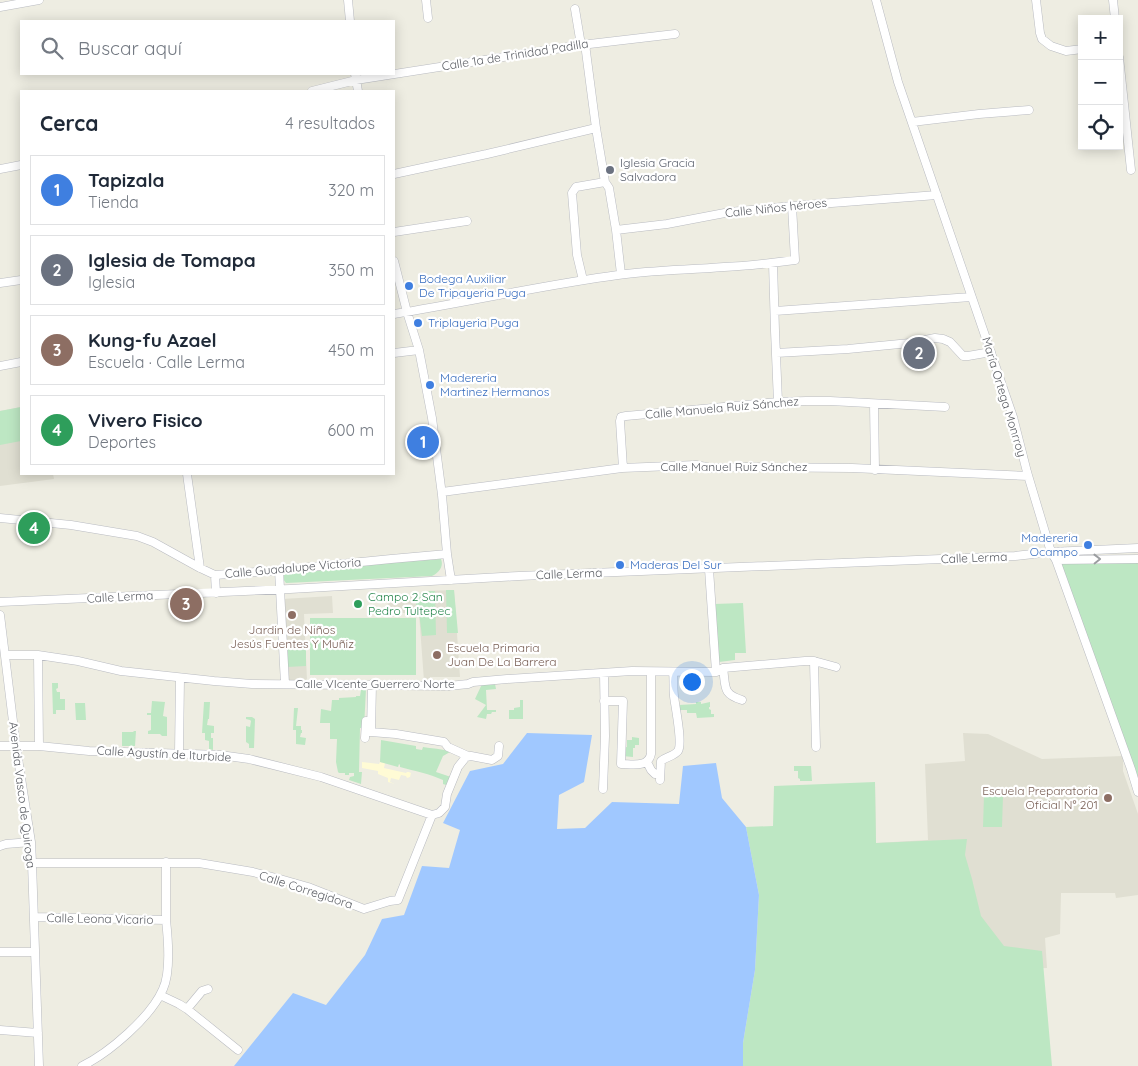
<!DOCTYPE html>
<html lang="es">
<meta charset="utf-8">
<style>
:root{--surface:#fff;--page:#f2f2f3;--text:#1f2937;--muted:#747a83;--line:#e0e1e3;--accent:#111827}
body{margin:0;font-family:Quicksand,sans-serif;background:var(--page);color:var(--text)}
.controls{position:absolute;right:15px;top:15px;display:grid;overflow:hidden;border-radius:0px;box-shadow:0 2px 12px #0003}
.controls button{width:45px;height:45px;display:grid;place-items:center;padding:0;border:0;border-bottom:1px solid var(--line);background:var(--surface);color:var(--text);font:25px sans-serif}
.you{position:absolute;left:691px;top:681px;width:18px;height:18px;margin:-12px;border:4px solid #fff;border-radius:50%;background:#1a73e8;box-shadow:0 0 0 8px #1a73e833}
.badge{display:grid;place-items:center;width:32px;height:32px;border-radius:50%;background:var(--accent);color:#fff;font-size:16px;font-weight:700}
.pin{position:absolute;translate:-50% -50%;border:2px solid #fff;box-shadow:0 1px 5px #0006}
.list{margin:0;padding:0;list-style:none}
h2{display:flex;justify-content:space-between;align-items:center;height:65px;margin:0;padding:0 20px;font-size:21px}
h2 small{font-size:16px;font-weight:400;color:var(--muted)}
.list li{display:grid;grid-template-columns:32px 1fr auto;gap:15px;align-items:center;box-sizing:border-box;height:70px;margin:0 10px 10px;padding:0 10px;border:1px solid var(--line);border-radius:0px}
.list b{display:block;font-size:19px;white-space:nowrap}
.list p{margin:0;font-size:16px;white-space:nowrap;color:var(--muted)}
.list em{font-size:16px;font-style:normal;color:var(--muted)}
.icon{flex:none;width:28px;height:28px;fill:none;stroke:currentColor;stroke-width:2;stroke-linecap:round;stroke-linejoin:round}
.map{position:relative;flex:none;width:1138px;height:1066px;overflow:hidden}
.search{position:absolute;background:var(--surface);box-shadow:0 2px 12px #0003;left:20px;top:20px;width:375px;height:55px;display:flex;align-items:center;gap:12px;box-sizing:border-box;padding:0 18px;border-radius:0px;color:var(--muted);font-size:19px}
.panel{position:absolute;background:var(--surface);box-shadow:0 2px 12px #0003;left:20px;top:90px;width:375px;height:385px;border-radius:0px}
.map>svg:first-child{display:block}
</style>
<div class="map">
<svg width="1138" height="1066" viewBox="0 0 1138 1066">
<rect width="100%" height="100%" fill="#eeede2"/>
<path fill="#fffbd5" d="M362,762L379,764L380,762L385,763L384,768L406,773L407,772H409L411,773L410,777L407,778L406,776L401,775L399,780L391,778L390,782L395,784L388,782V778L378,774V771L362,768Z"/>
<path fill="#e0dfd2" d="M21,407V474H53L54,479L0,486V411Z
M454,590L460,677H430V680L424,681L419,613H387L388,600L400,599L426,591Z
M332,596L333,613L304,614L307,680H288L282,599Z
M963,733L988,734L1042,759L1123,756V771L1138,814V895L1116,898L1115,893H1061L1060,934L1045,938L1047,968L983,971L808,1066L875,782L876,843L928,840L925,764L965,761Z"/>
<path fill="#bde7c3" d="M21,407V441L0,445V411Z
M441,559C444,566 439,573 432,576L286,583L283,579L284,575L286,574L385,563Z
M1059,559L1138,560V783Z
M446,590H454L458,633H447Z
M426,591H435L436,635L422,636L419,613L416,612V595Z
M743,603L746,653H735V660L719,662L714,604Z
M310,618H416V675H310Z
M306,645V666L287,667L286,646Z
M52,683H58V688L56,689L57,692H60V699H65V710H56V714H53Z
M482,684H495L496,689L486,690L487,710H496V712H492L491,714H487L486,719L477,717L486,705L475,699Z
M366,689L364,728H360L359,772H362L361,784L349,780L350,777L354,776V773H349V775H345V773H339L338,772L336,762L337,739H330V723H320L321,709L331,711L332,700H339V698L356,697V696H360L361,690Z
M520,700H523V719H509V710H514V708L520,707Z
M152,701L165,702L163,716L167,717V736H162L160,734H148V731L151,730V715H147V713H151Z
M204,702H210L209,719H208L207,725L214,726V733H211V738H213V750L209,749V741L205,740V733H202Z
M696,702H701V704L710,702V707H709V709L711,710V714H714V717L697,718L696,713H687V710H679V705L696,704Z
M75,703H85L86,720H76Z
M294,708H298L296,726H301V730H302V733H301L300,737L306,738L305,745L296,744V730H293Z
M246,717H252L255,719L254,748H249V744L246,742V725V726L250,727L251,721L250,720L246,719Z
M134,731H136L135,746H122V732H133Z
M632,737L639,738V745H635V748H633V757L622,756V748L627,747V740H632Z
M381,740L416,746V749L422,750L423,747C435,749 448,749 458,755L450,752L443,756L436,772L451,777L446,785L443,784V780C430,774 415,771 400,767V765L399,764L398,767L380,762Z
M794,766H811L812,781H800V779L798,778V771H794Z
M875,782L876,843L967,839L965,855L972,879L981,916L1004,946L1042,951L1052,1066H743V1043L755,970L759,895L746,827L773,826L774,786Z
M984,795L1003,796L1002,827H983Z"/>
<path fill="#a0c8ff" d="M527,733L592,735L584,782L559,795L557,829L585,828L612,802L679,804L683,766L716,763L722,798L746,827L759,895L755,970L743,1043V1066H234L293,993L326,1005L365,955L382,919L404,915L422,866L449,868L460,830L443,823L470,771L503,764Z"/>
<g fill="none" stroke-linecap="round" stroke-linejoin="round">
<g stroke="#b9bbc1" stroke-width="9">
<path id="minor" d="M348,0L350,21
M426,0L428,18
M876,0L898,82L1013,417L1027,472L1051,552L1056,560L1131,769L1138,792
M1036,0L1040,33L1042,39L1051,46L1066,51L1082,49
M1113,0L1115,19
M0,7L39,0
M575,9L581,45
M585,44L596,128L605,182L609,188L616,230L621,274
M1119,57L1131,170
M355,74L358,91
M312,91L356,80L581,45L675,34
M912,122L979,114L1029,110
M0,169L21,165
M394,174L487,154L596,128
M616,230L667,224L730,212L792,206L937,195
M394,232L467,221
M394,261L407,312L419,350L432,418L442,495L447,554L451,580
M773,263L775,331L778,402
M583,280L577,255L572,193L576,187L605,182
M0,283L21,280
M775,311L971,297
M394,314C469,302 543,285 618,275C653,270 688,270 724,267C748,266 772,263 795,260L792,206
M394,353L419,350
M776,353L848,349L910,343L935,338L943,339L950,342L963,356H968L991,352
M0,366L21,362
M874,404L875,470
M623,468L620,421L621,417L626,416L778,402L806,401H830L945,407
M187,474L200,568
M442,492L622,468L696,465L711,468L747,467L852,468L1028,476
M0,518L71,525L137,536L153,542L200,568L215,575L271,571L391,559L447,554
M1056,560L1138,559
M709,569L716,672
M279,570L285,684
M215,575L216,593
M0,602L290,589L519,576L1015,556L1051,552L1138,548
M0,615L16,746L31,842L32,863L39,1066
M5,655H38L78,661L121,671L214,681L252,684L449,686L468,684L473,682L507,679L632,671L716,672L723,668L805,661H814L836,667
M38,655L39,746
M814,661L816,747
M723,668C726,687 722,694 742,700
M372,684L371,732L396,734L444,742L448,747L468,756
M604,701H623L621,764C632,764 648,768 651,754V672
M365,738L366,721
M0,746H39L89,751L191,754L220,755L249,759L321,777L432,815L439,813L445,807L447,794L458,767L466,757L471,756L492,760L498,756L499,746
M179,753L180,678
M647,762L651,770L655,774L660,773
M660,780L661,761C666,757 674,756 678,751C683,743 675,706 674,696C673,688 674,680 673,672
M603,789L605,736L604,673
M0,846L6,844L31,842
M32,863H199L253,872L280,879L308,887L364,909L390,901L398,900L432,815
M34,917L166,920C168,938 171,972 163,989C151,1017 109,1053 82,1066
M166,920V862
M0,952H35
M160,995L179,1004L187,1009L238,1050
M187,1009L202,991L208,989
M0,1030L38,1033"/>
</g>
<use href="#minor" stroke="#fff" stroke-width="8"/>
</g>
<defs><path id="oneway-chevron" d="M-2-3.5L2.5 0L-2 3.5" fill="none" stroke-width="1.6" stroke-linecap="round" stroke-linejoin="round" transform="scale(1.25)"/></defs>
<use stroke="#9c9ea1" href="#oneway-chevron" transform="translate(1097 559) rotate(-1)"/>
<circle fill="#6b7280" stroke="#fff" stroke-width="2" cx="610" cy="170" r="5"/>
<g fill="#3f7fe0" stroke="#fff" stroke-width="2">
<circle cx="409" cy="286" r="5"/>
<circle cx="418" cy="323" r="5"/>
<circle cx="430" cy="385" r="5"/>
<circle cx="1088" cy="545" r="5"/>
<circle cx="620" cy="565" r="5"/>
</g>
<circle fill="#2e9e5b" stroke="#fff" stroke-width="2" cx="358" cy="604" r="5"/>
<g fill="#8d6e63" stroke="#fff" stroke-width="2">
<circle cx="292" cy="615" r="5"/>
<circle cx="437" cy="655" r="5"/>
<circle cx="1108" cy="798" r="5"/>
</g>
<g text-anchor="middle" stroke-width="4.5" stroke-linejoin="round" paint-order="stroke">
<g font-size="12" fill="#5a5d63" stroke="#fff">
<text transform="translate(515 55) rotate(-9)" y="4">Calle 1a de Trinidad Padilla</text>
<text transform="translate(776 208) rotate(-6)" y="4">Calle Niños héroes</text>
<text transform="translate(1004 397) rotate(73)" y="4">María Ortega Monrroy</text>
<text transform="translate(722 408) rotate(-5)" y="4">Calle Manuela Ruíz Sánchez</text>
<text x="734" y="471">Calle Manuel Ruiz Sánchez</text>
<text transform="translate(974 558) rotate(-2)" y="4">Calle Lerma</text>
<text transform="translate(293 568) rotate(-5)" y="4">Calle Guadalupe Victoria</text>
<text transform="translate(569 574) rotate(-2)" y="4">Calle Lerma</text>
<text transform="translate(120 597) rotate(-3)" y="4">Calle Lerma</text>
<text x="375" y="688">Calle VIcente Guerrero Norte</text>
<text transform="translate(164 754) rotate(3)" y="4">Calle Agustín de Iturbide</text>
<text transform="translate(22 795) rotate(83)" y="4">Avenida Vasco de Quiroga</text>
<text transform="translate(306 890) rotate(18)" y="4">Calle Corregidora</text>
<text transform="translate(100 919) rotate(1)" y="4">Calle Leona Vicario</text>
</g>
<g font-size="12" fill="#5b616d" stroke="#fff" text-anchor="start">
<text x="620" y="167">Iglesia Gracia<tspan x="620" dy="14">Salvadora</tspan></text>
</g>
<g font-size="12" fill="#366cbe" stroke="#fff" text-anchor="start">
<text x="419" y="283">Bodega Auxiliar<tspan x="419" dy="14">De Tripayeria Puga</tspan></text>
<text x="428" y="327">Triplayeria Puga</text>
<text x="440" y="382">Madereria<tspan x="440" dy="14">Martinez Hermanos</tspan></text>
<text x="1078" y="542" text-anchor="end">Madereria<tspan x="1078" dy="14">Ocampo</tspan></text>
<text x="630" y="569">Maderas Del Sur</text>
</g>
<g font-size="12" fill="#27864d" stroke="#fff" text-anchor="start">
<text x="368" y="601">Campo 2 San<tspan x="368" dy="14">Pedro Tultepec</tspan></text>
</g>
<g font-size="12" fill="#785e54" stroke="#fff">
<text x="292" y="634">Jardin de Niños<tspan x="292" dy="14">Jesús Fuentes Y Muñiz</tspan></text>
<text x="447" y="652" text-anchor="start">Escuela Primaria<tspan x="447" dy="14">Juan De La Barrera</tspan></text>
<text x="1098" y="795" text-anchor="end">Escuela Preparatoria<tspan x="1098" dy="14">Oficial N° 201</tspan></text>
</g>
</g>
</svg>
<div class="controls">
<button>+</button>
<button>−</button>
<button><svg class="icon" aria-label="locate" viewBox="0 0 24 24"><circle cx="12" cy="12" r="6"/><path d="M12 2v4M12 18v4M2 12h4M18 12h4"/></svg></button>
</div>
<div class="you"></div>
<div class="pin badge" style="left:423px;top:442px;background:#3f7fe0">1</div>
<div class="pin badge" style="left:919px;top:353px;background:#6b7280">2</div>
<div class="pin badge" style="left:186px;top:604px;background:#8d6e63">3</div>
<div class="pin badge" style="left:34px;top:528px;background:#2e9e5b">4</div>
<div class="search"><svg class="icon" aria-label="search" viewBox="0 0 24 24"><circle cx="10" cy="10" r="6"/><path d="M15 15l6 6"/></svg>Buscar aquí</div>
<section class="panel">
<h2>Cerca<small>4 resultados</small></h2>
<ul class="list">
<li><span class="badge" style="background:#3f7fe0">1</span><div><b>Tapizala</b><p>Tienda</p></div><em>320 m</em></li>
<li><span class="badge" style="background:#6b7280">2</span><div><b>Iglesia de Tomapa</b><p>Iglesia</p></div><em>350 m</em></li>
<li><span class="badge" style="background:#8d6e63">3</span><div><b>Kung-fu Azael</b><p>Escuela · Calle Lerma</p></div><em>450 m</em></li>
<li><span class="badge" style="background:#2e9e5b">4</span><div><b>Vivero Fisico</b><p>Deportes</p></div><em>600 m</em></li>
</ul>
</section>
</div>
